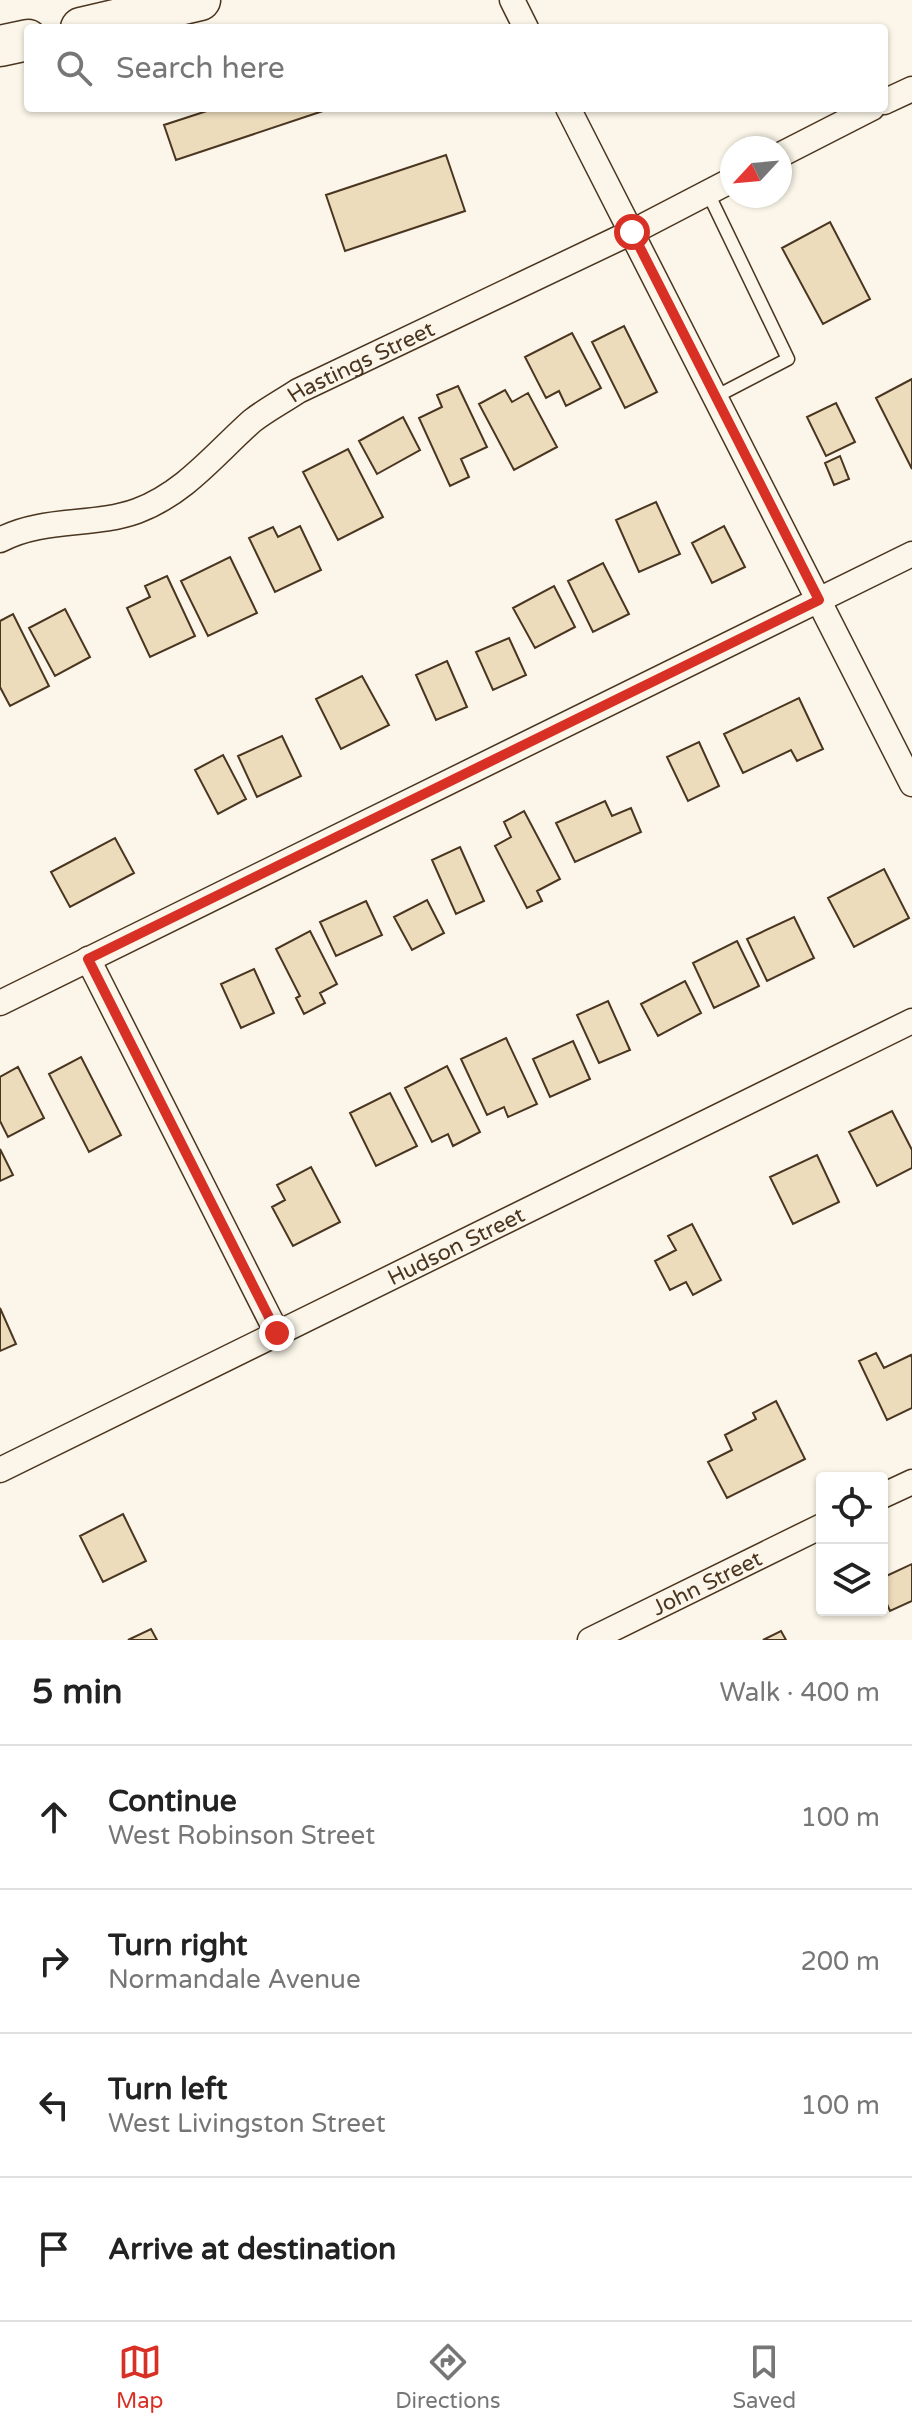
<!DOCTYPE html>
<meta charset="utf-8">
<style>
:root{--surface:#fff;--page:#f2f2f2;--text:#222;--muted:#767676;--line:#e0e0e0;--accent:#d93025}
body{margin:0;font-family:"Varela Round",sans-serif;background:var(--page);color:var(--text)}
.controls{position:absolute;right:24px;bottom:24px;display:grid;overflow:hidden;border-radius:8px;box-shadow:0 2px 6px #0004}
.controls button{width:72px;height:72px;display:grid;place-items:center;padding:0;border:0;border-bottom:2px solid var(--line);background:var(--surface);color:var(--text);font:40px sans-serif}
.compass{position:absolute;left:720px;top:136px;width:72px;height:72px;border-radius:50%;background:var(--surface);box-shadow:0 2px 6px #0004;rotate:244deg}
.stop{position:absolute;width:24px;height:24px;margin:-18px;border:6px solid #d93025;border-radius:50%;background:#fff}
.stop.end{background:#d93025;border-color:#fff;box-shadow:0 2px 8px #0008}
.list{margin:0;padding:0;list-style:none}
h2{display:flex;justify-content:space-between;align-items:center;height:104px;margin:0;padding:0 32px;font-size:34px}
h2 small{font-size:26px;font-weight:400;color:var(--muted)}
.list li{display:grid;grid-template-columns:52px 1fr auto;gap:24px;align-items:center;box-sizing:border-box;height:144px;padding:0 32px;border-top:2px solid var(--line)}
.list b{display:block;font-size:30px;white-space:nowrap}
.list p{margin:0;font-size:26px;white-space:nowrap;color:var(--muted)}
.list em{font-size:26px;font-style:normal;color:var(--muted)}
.icon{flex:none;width:44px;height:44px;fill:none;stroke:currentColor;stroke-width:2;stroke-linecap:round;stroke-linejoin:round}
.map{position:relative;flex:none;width:912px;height:1640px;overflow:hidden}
.search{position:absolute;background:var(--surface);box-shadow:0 2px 6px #0004;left:24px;right:24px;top:24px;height:88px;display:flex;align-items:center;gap:20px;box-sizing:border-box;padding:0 28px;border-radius:8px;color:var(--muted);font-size:30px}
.sheet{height:680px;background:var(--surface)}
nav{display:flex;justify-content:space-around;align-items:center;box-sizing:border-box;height:112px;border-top:2px solid var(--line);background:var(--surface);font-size:22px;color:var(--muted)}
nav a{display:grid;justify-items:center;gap:4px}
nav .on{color:var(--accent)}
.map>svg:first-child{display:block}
</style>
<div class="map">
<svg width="912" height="1640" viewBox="0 0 912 1640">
<rect width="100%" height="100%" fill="#fbf6e9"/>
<path fill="#ecdcbc" stroke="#4a3520" stroke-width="2" d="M216,108H332L176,160L164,125Z
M446,155L465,211L345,251L326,195Z
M830,222L870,299L823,324L782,248Z
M624,326L657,392L625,408L592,342Z
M572,333L601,388L566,406L559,391L546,398L525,357Z
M912,379V469L876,398Z
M458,386L487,447L461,459L469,477L450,486L419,418L442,407L437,395Z
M505,390L512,402L528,393L557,447L514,470L479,404Z
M836,403L855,442L826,456L807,417Z
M403,417L420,450L377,474L359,441Z
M348,449L383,517L338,540L303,472Z
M840,456L849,479L834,485L825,463Z
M656,502L680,554L639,572L616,520Z
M300,526L321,570L275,592L249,538L273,527L278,537Z
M724,526L745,567L712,583L692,543Z
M230,557L257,613L208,636L181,581Z
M603,563L629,614L593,632L568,581Z
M167,576L195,636L150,657L127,608L150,597L145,586Z
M554,586L575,627L535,648L513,608Z
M65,609L90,657L55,676L29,628Z
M13,614L49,686L10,706L0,687V621Z
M509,638L526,675L493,690L476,652Z
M447,661L467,707L436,720L416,675Z
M362,676L389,725L341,749L316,699Z
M799,698L823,749L797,761L791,750L743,773L724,734Z
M282,736L301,776L257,797L238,756Z
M699,742L719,786L688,801L667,757Z
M223,755L246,799L218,814L195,770Z
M605,801L612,816L631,808L641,832L575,862L556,823Z
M524,811L560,879L537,891L542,901L527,908L495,846L511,837L504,822Z
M115,838L134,873L70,907L51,872Z
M460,847L484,901L456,914L432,860Z
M884,869L909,918L854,947L828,898Z
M427,900L444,933L412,950L394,917Z
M366,901L382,935L336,956L320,922Z
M794,917L814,958L767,981L747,939Z
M310,931L337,984L320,993L325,1003L304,1014L296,998L300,996L276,949Z
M737,941L759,986L714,1008L693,963Z
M254,969L274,1013L241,1028L221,984Z
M685,981L701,1013L658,1036L641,1004Z
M608,1001L630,1050L599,1063L577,1015Z
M506,1038L537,1104L508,1117L504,1107L487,1115L461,1059Z
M573,1041L590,1079L550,1097L533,1059Z
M81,1057L121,1135L89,1152L49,1074Z
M447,1066L480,1132L453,1146L448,1134L432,1142L405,1088Z
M18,1067L44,1118L8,1137L0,1121V1077Z
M390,1093L417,1146L376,1166L350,1113Z
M892,1111L912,1150V1168L877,1186L849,1132Z
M0,1149L13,1175L0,1181Z
M817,1155L839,1202L793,1224L770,1177Z
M311,1167L340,1222L293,1246L272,1207L285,1200L277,1185Z
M692,1224L721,1280L693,1295L686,1282L670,1290L655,1261L676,1250L668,1236Z
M0,1308L16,1344L0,1351Z
M876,1353L884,1368L911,1355L912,1358V1408L887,1420L859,1361Z
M776,1401L805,1459L727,1498L708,1462L732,1450L725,1435L756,1419L753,1413Z
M123,1514L146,1561L103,1582L80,1536Z
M912,1564V1601L890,1611L882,1593V1578Z
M151,1629L157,1640H128Z
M781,1631L786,1640H763Z"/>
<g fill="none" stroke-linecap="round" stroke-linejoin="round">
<g stroke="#4a3520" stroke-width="15">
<path id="service" d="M708,193L788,359L715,397"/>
</g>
<g stroke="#4a3520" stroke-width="27">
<g id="minor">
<path d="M512,0L526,28"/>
<path d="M884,102L912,89"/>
<path d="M568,108L912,784"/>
<path d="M780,155L872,108"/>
<path id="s1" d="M0,540C43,517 93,527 137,511C185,493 215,454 252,421C266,410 283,401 298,391L632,232L732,180"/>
<path d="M88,959L277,1333"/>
<path d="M0,1003L912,554"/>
<path id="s2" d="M0,1470L912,1021"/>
<path d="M882,1496L912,1482"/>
<path id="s3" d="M590,1640L822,1526"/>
</g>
</g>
<g stroke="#4a3520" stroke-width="43">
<path id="primary" d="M81,28L200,0
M0,46L28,40"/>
</g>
<use href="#service" stroke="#fbf6e9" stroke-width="12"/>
<use href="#minor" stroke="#fbf6e9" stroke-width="24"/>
<use href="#primary" stroke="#fbf6e9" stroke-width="40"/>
</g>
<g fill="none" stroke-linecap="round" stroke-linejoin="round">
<path stroke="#d93025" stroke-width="10" d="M277,1333L88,959L819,600L632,232"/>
</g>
<g text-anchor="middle" stroke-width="6" stroke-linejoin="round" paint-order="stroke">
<g font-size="22" fill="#4a3520" stroke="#fbf6e9">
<text dy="8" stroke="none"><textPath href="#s1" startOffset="412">Hastings Street</textPath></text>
<text dy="8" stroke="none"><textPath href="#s2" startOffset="508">Hudson Street</textPath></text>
<text dy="8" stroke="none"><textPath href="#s3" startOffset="130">John Street</textPath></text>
</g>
</g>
</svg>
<div class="controls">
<button><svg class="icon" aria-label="locate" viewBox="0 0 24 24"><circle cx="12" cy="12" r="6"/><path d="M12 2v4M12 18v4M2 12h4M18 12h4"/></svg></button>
<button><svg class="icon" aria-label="layers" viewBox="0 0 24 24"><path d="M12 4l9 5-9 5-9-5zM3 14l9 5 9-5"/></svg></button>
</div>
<svg class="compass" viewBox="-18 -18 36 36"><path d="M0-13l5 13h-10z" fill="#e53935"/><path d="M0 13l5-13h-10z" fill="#767676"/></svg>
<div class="stop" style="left:632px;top:232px"></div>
<div class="stop end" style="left:277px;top:1333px"></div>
<div class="search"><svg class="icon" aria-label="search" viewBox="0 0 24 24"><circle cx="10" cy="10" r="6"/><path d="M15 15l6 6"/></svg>Search here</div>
</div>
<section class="sheet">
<h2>5 min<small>Walk · 400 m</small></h2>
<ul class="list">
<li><svg class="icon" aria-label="ahead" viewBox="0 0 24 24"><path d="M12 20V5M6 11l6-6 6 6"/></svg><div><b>Continue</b><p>West Robinson Street</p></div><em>100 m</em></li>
<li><svg class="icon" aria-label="right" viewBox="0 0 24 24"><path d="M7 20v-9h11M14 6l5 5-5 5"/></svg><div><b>Turn right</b><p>Normandale Avenue</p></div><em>200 m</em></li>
<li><svg class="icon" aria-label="left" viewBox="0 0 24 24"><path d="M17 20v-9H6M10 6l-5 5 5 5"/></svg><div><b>Turn left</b><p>West Livingston Street</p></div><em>100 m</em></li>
<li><svg class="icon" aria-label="arrive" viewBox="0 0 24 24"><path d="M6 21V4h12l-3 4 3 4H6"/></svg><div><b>Arrive at destination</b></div></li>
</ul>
</section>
<nav>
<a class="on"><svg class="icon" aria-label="map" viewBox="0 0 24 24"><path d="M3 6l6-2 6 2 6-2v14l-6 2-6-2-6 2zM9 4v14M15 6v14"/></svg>Map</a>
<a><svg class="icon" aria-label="directions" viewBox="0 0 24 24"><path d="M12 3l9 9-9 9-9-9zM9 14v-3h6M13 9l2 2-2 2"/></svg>Directions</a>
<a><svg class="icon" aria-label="saved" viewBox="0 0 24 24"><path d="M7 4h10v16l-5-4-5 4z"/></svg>Saved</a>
</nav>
